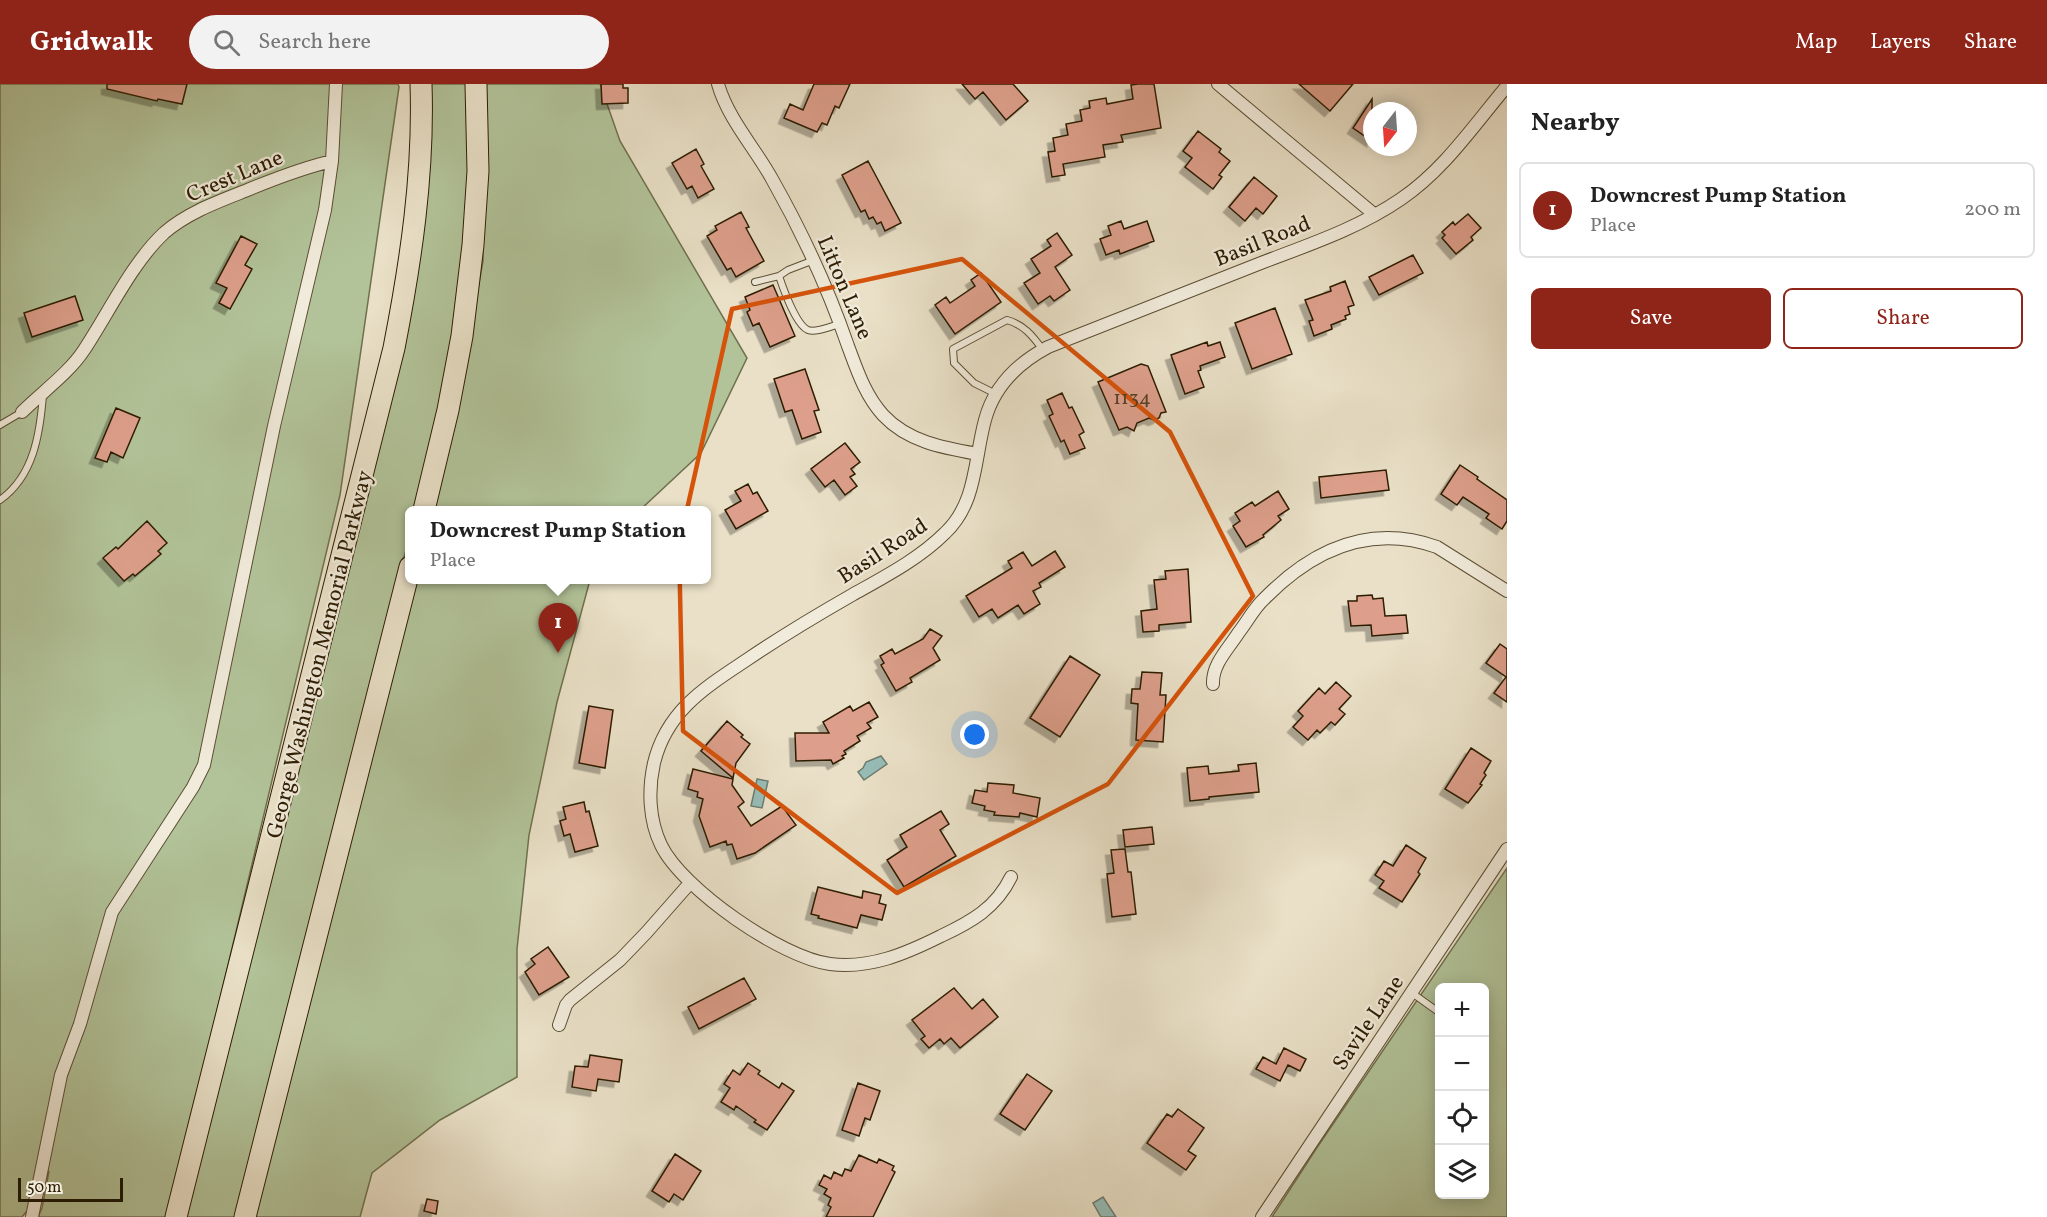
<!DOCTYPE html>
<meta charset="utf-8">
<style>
:root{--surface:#fff;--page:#f2f2f2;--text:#222;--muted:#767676;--line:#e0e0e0;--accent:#8f2418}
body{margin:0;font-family:Vollkorn,serif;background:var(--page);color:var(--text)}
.controls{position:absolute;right:18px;bottom:18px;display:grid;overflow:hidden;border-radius:9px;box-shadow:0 3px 15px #0003}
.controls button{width:54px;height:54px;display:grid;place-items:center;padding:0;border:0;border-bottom:2px solid var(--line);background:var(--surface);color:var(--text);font:30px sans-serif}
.compass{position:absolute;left:1363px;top:18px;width:54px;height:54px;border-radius:50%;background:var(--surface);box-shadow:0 3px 15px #0003;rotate:197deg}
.scale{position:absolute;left:18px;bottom:15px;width:105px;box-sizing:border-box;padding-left:6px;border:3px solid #2d1d03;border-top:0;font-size:16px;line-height:21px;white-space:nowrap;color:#2d1d03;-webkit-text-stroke:4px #f1ebdb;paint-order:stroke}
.you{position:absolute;left:975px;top:651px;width:21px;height:21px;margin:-15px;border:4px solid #fff;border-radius:50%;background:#1a73e8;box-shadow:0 0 0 9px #1a73e833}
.badge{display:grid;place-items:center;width:39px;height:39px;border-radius:50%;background:var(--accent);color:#fff;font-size:20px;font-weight:700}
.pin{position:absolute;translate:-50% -50px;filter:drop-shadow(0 2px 3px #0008)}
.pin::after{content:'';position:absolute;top:32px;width:21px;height:18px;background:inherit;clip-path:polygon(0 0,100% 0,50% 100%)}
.popup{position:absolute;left:405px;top:422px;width:306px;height:78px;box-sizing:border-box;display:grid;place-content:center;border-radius:9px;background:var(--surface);filter:drop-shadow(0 2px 4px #0005);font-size:20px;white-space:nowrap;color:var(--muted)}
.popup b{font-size:22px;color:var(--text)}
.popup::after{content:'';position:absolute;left:50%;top:100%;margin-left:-12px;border:12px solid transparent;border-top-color:var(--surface)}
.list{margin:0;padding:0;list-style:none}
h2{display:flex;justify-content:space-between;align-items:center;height:78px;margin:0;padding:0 24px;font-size:26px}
h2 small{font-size:20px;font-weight:400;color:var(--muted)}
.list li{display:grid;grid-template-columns:39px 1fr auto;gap:18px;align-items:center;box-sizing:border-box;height:96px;margin:0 12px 12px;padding:0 12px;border:2px solid var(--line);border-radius:9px}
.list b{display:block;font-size:22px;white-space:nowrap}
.list p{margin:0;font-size:20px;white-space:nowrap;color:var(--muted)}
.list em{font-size:20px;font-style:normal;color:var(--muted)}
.actions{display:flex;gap:12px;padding:18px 24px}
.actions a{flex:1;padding:14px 0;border:2px solid var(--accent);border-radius:9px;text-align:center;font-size:21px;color:var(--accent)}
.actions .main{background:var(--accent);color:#fff}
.icon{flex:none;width:33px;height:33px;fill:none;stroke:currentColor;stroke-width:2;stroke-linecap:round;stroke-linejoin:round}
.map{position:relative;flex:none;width:1507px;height:1133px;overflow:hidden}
header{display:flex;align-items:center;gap:36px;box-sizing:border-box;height:84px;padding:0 30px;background:var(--accent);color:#fff}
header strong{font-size:28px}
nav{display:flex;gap:33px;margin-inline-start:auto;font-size:21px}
.search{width:420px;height:54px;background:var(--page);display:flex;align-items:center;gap:15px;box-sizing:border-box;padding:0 21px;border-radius:33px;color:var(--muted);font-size:22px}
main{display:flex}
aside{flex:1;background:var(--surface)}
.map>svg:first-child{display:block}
</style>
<header>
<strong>Gridwalk</strong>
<div class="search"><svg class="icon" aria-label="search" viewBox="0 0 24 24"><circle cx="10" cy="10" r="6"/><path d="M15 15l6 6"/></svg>Search here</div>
<nav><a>Map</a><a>Layers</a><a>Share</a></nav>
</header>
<main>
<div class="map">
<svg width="1507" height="1133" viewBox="0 0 1507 1133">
<defs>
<filter id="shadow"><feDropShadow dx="-5.5" dy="5.5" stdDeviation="0" flood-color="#0004"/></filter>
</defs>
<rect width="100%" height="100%" fill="#e9e0c7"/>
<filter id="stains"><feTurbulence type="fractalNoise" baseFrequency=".00333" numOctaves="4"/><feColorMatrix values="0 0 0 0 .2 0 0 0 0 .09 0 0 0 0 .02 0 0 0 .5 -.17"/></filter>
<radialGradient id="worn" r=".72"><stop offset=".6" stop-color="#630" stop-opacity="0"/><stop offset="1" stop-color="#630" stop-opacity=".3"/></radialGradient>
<path fill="#b2c399" stroke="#70704e" stroke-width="1.5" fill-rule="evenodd" d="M0,0H398L399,3L340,411L168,1133H38L42,1124L49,1087L36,1116L22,1133H0Z
M428,0H469V102L459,227L416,426H410L409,454L238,1133H186L398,285Z
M484,0H600L620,57L747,274L701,369L640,426H433L453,349L483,177Z
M416,496H590L557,618L529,751L517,865V993L440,1036L372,1089L360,1133H254Z
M1507,784V1133H1272L1316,1065ZM1440,904H1484V1110H1440Z"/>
<path fill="#97bdb8" stroke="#6d7d70" stroke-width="1.5" d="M881,672L887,680L864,696L858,688L863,684L866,678Z
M757,695L768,697L762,724L751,722Z
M1103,1113L1116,1133H1101L1093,1119Z"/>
<path fill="#dd9f8b" stroke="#2d1d03" stroke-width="1.5" filter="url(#shadow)" d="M107,0H187L182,20L158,15L157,17L107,5Z
M601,0H623V4H628V19L602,20Z
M814,0H850L839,24L835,22L827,41L822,39L817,48L784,34L790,20L803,26Z
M962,0H1013L1028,17L1006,36L983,8L975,15Z
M1138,0H1154L1161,44L1121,51L1123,58L1103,61L1105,73L1063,80L1065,91L1052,93L1048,68L1055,67L1053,54L1068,51L1066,40L1082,37L1080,26L1090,24L1089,17L1106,14L1107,20L1133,15L1131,1Z
M1299,0H1353L1330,27Z
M1372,15V57L1353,44Z
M1198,47L1221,65L1219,68L1230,77L1219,91L1222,93L1213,105L1185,83L1192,74L1183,67Z
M696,65L704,80L701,82L714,105L698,114L692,102L687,105L672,79Z
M868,77L901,139L885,147L881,138L877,140L873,133L869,135L865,126L861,128L842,91Z
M1254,93L1277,112L1263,130L1256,124L1245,137L1229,123Z
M741,128L749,143L746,144L764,177L736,193L731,184L727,186L707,152L717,146L715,142Z
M1468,130L1481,144L1471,153L1473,156L1456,170L1442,154L1445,151L1442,148L1453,138L1455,141Z
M1121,137L1124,145L1147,137L1154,157L1120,170L1119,166L1106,171L1100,155L1111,151L1108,142Z
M1057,149L1072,171L1055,183L1070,206L1054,217L1050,212L1038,220L1024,199L1040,189L1031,175L1051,162L1047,156Z
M241,152L257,160L245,181L252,185L230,225L219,219L227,204L216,199Z
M1413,171L1423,189L1379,211L1369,193Z
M981,189L1001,218L955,250L935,221L946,213L950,219L975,202L971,196Z
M1345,197L1354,221L1348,223L1350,230L1345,232L1346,235L1331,241L1332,245L1314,252L1309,237L1313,236L1305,216L1331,207L1330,203Z
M773,201L795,252L770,263L759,239L753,242L747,228L750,226L745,213Z
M75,212L83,236L32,253L24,229Z
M1275,224L1292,270L1252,285L1235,239Z
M1207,258L1208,262L1220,258L1225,273L1200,282L1201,286L1198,287L1204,303L1185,310L1171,271Z
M1141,280L1148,282L1166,328L1161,329L1159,334L1154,336L1149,334L1137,339L1134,347L1127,343L1119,346L1098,298Z
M805,285L819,326L814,327L821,348L802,355L792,326L785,328L774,295Z
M1062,309L1069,324L1072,323L1084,348L1079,351L1085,364L1070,370L1064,356L1061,358L1049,332L1053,330L1047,316Z
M116,324L140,334L123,374L111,368L107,378L95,374Z
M845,359L860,378L851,385L855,390L850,393L857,402L845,411L834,396L825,403L811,385Z
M1460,381L1478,393L1477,395L1507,416V437L1502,445L1486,434L1489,430L1463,413L1457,421L1441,410Z
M1386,386L1389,406L1321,414L1319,393Z
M748,400L753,410L757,408L768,427L736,445L725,426L741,417L735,407Z
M1278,407L1289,425L1278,432L1281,436L1263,451L1264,453L1246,463L1233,442L1240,437L1235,429L1252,418L1255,422Z
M147,437L167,459L158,467L161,470L135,492L133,490L124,497L103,474L116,463L118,465Z
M1055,467L1065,483L1039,499L1041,503L1033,507L1040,520L1024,530L1018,521L998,534L992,525L979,533L966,512L1012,484L1008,477L1023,468L1032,482Z
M1188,485L1191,538L1159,541V547L1143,548L1141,527L1157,525L1154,496L1166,495L1165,487Z
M1372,511L1373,515L1383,514L1385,532L1406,531L1408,549L1372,552L1371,541L1351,542L1348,517H1357V512Z
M930,545L942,552L933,564L940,576L910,594L912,598L896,607L881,581L884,579L880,572L892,565L895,570L923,555Z
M1500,560L1507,565V618L1494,609L1506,593L1486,579Z
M1070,572L1100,591L1060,653L1030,634Z
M1142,588L1162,589L1160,611H1166L1163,658L1136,656L1138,620L1131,619L1132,605H1140Z
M1336,598L1351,612L1339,625L1345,630L1335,641L1331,638L1320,649L1317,646L1308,656L1293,643L1303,632L1298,627L1319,604L1325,610Z
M869,618L878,633L867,639L871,644L857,652L860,657L844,667L846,670L842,672L844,674L833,680L831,676L796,677L795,649H829L823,638L850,622L853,627Z
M589,622L613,626L605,684L579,679Z
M727,637L743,651L741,653L750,660L736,679L733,694L701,667Z
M1471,664L1491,677L1484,689L1486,691L1480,700L1482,701L1468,719L1445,705Z
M1256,679L1259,708L1209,713V715L1190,717L1187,684L1208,682L1209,690L1239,687L1238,681Z
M693,685L733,695L732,701L744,718L738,723L751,742L782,722L796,741L755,769L737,775L732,760L727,761L726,757L710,763L699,732L703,715L697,713L698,708L688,705Z
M988,699L1014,701L1013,709L1040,714L1037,733L1020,729L1019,733L994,731L995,728L984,726L985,722L972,719L975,706L987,708Z
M584,718L586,728L589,727L598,762L575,768L570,750L564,752L560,737L566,735L563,723Z
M941,727L949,740L940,746L956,772L904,803L887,776L907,763L900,751Z
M1152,743L1154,760L1125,763L1123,746Z
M1406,761L1426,774L1418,788L1420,790L1402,818L1379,804L1384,797L1375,791L1384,777L1393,782Z
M1125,765L1128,788H1131L1136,830L1112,833L1107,790L1114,789L1111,766Z
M818,803L862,814L863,807L881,811L879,819L886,821L882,836L861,831L857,844L818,834L819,832L811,830Z
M548,863L569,893L539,911L525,888L535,880L531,875Z
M744,894L756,915L699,945L688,923Z
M954,904L972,925L983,915L998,933L960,964L951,954L944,960L940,955L929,964L921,955L925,952L912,936Z
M1284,964L1306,975L1300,987L1288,981L1280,997L1256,985L1263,973L1276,980Z
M590,971L622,976L619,998L598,995L596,1007L572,1003L575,982L588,983Z
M748,979L760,987L758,990L779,1004L782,999L794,1007L767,1046L754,1038L756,1036L736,1022L734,1026L721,1018L730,1004L724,1000L733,986L740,991Z
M1027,990L1052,1007L1025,1046L1000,1030Z
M858,999L880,1007L870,1036L865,1034L859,1052L842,1046Z
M1178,1025L1204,1044L1188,1067L1196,1072L1186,1086L1147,1059L1167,1030L1172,1033Z
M675,1070L701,1087L683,1116L674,1110L669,1118L652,1107Z
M859,1071L877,1079L879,1075L894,1082L892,1086L895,1088L873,1133H826L831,1123L828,1121L831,1114L824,1110L827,1105L819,1101L824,1091L831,1095L834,1088L842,1092L845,1085L851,1087Z
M427,1115L438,1117L436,1130L424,1127Z"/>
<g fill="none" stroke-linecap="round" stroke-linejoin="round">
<g stroke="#5c4e34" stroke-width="8">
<path id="lane" d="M814,176L788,186L779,192C783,204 796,241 808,246C816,249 831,242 840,240
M755,198L779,192
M996,310L974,299L954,279L953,265L1007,236C1024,241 1032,251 1043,266
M0,341L22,328
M0,416C34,392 40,349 43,311
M1412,909L1440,929"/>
</g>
<g stroke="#5c4e34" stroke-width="14">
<path id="street" d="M718,0C728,35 755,64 772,95C802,148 828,204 848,262C857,286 865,311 883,331C908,358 944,364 978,370
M1218,0L1375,131
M22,328C41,309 69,289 84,266C108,230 132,179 164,149C187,129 217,118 245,107C274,95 302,84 332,77
M1213,600C1212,580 1229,564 1239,548C1247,538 1254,524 1264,515C1312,466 1369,439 1437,463L1507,507
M1011,793C996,824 971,838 941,852C905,870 870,885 830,880C782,874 682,805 661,761C649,736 648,706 654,679C667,626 706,603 748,575C782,552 817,531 852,511C884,493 919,475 945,449C977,419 974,376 985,336C994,302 1018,279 1048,263C1119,235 1190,207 1261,179C1308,161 1359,144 1401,115C1444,86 1474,41 1507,2
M559,941L566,921L570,916L620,876L646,849L690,799
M32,1133L61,991L80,940L112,828L193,703L204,681L274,342L325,126L332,77L336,0
M1262,1133L1507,765"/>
</g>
<g stroke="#2d1d03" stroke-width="23">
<path id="highway" d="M424,426L448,326L462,252L473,161L478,87L476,0
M176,1133L394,264C411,177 424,89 421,0
M245,1133L410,483"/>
</g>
<use href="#lane" stroke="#f1ebdb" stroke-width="6"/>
<use href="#street" stroke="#f1ebdb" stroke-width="12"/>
<use href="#highway" stroke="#e9e0c7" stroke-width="21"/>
</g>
<path fill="none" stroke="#d5530b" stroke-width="4.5" stroke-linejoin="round" d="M962,175L1170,348L1253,512L1108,700L897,809L683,647L679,461L732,225Z"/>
<g text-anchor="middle" stroke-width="4.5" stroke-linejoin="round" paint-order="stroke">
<g font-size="20" fill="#593e25">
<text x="1132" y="320">1134</text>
</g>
<g font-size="22" fill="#2d1d03" stroke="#f1ebdb">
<text transform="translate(234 91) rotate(-23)" y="8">Crest Lane</text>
<text transform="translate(1262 156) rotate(-22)" y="8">Basil Road</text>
<text transform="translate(846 203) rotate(67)" y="8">Litton Lane</text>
<text transform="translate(882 466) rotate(-33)" y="8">Basil Road</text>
<text transform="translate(318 570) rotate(-76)" y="8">George Washington Memorial Parkway</text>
<text transform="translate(1367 938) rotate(-56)" y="8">Savile Lane</text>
</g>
</g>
<rect width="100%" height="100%" filter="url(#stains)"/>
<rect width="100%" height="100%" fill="url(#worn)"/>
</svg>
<div class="controls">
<button>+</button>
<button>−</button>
<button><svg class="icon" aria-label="locate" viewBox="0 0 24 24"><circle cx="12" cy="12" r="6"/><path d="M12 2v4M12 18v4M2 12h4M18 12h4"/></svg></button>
<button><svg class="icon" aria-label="layers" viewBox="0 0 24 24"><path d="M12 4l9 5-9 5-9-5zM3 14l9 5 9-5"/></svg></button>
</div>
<svg class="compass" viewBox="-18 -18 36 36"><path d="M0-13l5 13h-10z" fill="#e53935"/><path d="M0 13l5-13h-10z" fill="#767676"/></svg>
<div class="scale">50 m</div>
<div class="you"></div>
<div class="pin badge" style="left:558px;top:569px">1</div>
<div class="popup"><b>Downcrest Pump Station</b>Place</div>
</div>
<aside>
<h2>Nearby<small></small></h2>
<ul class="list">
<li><span class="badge">1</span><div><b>Downcrest Pump Station</b><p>Place</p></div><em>200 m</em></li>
</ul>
<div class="actions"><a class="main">Save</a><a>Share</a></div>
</aside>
</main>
